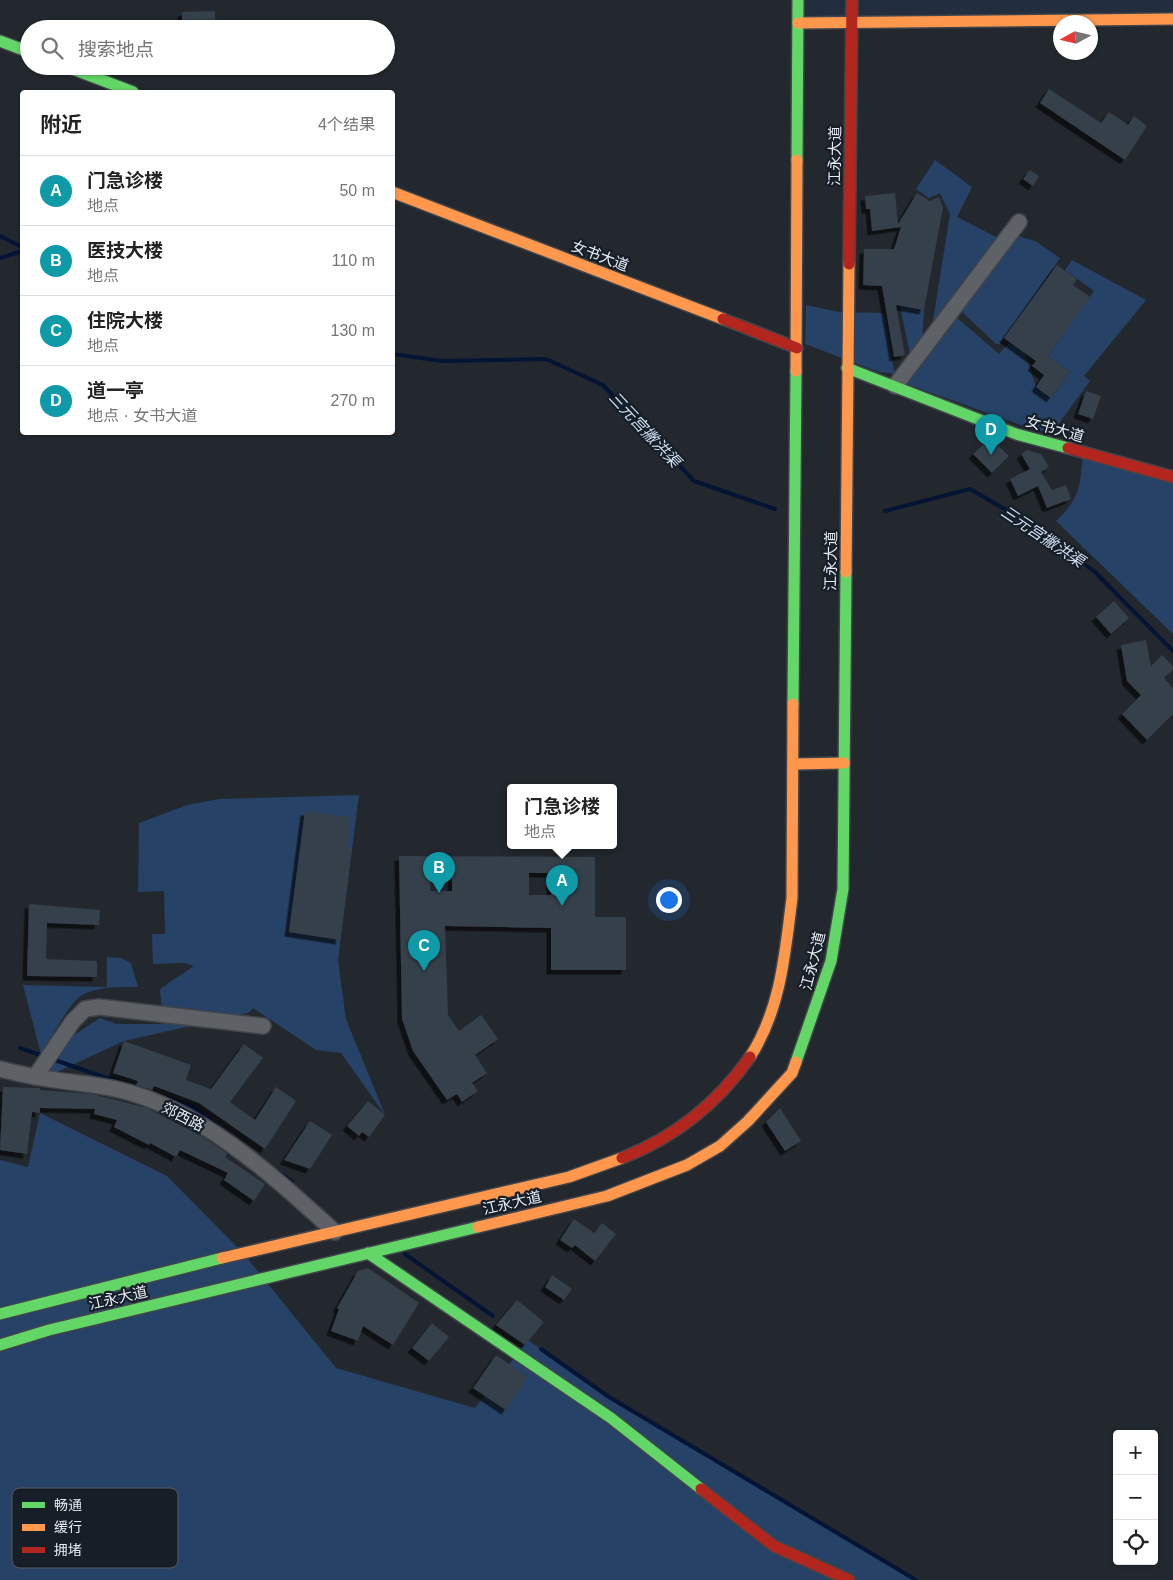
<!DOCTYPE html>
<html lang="zh">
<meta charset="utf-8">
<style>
:root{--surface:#fff;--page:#f6f6f6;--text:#222;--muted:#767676;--line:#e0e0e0;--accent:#5c5e61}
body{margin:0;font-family:Arial,"Noto Sans SC",sans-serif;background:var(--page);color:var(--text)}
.controls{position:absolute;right:15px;bottom:15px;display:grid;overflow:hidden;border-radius:5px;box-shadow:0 1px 4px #0004}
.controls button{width:45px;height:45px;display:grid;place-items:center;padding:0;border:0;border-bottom:1px solid var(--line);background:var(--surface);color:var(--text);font:25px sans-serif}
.compass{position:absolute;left:1053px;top:15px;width:45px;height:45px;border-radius:50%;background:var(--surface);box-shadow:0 1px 4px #0004;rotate:262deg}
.you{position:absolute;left:668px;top:899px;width:18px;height:18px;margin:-12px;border:4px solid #fff;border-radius:50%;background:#1a73e8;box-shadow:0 0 0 8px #1a73e833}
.badge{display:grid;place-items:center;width:32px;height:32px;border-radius:50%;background:var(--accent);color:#fff;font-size:16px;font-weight:700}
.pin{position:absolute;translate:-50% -41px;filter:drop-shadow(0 1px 2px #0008)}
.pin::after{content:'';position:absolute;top:26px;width:18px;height:15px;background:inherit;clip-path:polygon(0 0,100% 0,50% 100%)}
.popup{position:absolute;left:507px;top:784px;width:110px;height:65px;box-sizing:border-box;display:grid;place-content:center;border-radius:5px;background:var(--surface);filter:drop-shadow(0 1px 4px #0005);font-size:16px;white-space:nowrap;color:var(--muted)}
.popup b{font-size:19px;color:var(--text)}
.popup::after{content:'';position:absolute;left:50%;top:100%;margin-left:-10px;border:10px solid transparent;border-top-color:var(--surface)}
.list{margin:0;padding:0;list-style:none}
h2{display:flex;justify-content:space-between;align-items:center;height:65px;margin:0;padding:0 20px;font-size:21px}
h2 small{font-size:16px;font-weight:400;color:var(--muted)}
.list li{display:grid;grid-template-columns:32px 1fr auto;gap:15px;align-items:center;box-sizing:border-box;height:70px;padding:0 20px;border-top:1px solid var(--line)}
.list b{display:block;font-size:19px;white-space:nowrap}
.list p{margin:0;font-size:16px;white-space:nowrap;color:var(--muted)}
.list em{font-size:16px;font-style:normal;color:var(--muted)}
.icon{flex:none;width:28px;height:28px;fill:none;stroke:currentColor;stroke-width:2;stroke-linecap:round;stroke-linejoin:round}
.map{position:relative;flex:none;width:1173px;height:1580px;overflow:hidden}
.search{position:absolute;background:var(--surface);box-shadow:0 1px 4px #0004;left:20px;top:20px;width:375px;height:55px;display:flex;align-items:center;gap:12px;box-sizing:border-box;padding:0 18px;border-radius:28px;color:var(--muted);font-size:19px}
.panel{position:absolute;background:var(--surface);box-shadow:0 1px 4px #0004;left:20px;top:90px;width:375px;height:345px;border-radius:5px}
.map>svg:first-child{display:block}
</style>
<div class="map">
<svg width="1173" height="1580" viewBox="0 0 1173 1580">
<defs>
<filter id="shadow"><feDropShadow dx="-4.5" dy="4.5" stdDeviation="0" flood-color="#0009"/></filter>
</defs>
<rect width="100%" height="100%" fill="#23282e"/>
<path fill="#222d3d" d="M798,0H1173V19L798,23Z"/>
<path fill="#264266" d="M935,160L972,187L957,217L1000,239L931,333L950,214L940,193L929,198L916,189Z
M1018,236L1035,241L1060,258L1004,338L1000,344H996L962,312L1009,239Z
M1072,260L1146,300L1084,376L1090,381L1052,433L1029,428L907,384L956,317L999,354L1010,342L1025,353L1036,387L1052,397L1070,372L1048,356L1094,291L1065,270Z
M806,305L839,312L884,313L894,371L898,374L879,372L805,344Z
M900,306L924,310L922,345L911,359Z
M1083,453L1173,477V634L1056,521C1081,498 1080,485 1083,453Z
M359,795L338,960L346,1019L385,1115L341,1053L316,1050L253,1008L248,1013L124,1041L48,1076L65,1041L100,1018L116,1024H163L160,989L194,966L185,963L153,964L152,934H165L164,891L138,892L139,823L187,805L219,799Z
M107,957L121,958L131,963L138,987C121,987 101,986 84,994C69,1001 51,1040 41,1054L23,985L107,987Z
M40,1113L167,1176L243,1253L336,1368L475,1408L528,1340L609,1397L915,1580H0V1160L28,1167Z"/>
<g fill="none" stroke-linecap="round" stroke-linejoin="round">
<path stroke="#031435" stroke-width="4" d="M0,236L22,247
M0,258L22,251
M392,354L442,361L546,359L603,385L694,481L775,509
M885,511L970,489L1025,521L1094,571L1173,651
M20,1048L43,1056
M52,1059L124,1084
M161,1096L193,1107L224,1131
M278,1172L292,1182
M405,1254L493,1316
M541,1349L609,1397L916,1580"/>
</g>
<path fill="#353f4c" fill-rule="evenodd" filter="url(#shadow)" d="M215,11V27L182,28V12Z
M1049,89L1101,123L1109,112L1128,125L1134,116L1147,126L1125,160L1040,103Z
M1030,170L1039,176L1033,186L1023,179Z
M895,193L898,224L917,193L930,201L939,197L943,207L924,310L896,305L905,355L894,357L882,286L863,285L864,249H894L901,227L872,231L870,209H866L865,196Z
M1057,265L1077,279L1073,285L1090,297L1048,356L1070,372L1051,398L1036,387L1044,375L1032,366L1036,361L1004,338Z
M1086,391L1101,396L1093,419L1078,414Z
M990,438L1009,456L992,473L973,454Z
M1027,450L1041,454L1049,467L1041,472L1052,490L1066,485L1071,499L1047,508L1038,486L1018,496L1010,479L1030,469L1021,454Z
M1114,601L1129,618L1111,634L1096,617Z
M1146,640L1151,666L1162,655L1173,666V670L1164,678L1173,688V714L1147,740L1122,714L1141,695L1127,681L1121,645Z
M305,811L351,817L348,847L352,848L340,940L289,932Z
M399,856L595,857V917H626V970H551V928L445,926L448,1015L459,1031L481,1015L498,1039L475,1055L487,1073L472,1083L478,1091L462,1102L457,1094L447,1100L413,1051L402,1019ZM431,868L452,869V891H430ZM529,873H551V895H529Z
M29,904L100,910L99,925L47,923L46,959L97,961V977L27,976Z
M124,1041L191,1065L186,1080L211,1089L244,1044L263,1058L230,1102L255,1120L276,1087L296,1101L265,1149L199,1103L154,1086L152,1090L136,1085L138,1081L113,1073Z
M3,1087L40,1088V1090L92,1094L147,1108L203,1137L227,1153L225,1157L265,1184L254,1201L224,1180L228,1173L180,1150L176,1157L150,1143L149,1145L114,1127L117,1120L94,1114L95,1109L40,1108V1113L32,1112L27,1154L0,1150Z
M368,1101L385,1115L369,1137L362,1132L359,1136L347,1126Z
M780,1108L801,1141L785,1151L766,1122Z
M310,1121L332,1135L310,1169L284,1160Z
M574,1219L594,1233L602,1223L616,1234L595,1261L575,1245L572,1248L560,1240Z
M368,1268L419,1303L393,1345L363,1326L358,1341L331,1331L339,1309L337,1308L358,1271Z
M552,1275L572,1289L564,1300L545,1287Z
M517,1300L544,1322L525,1345L496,1325Z
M432,1323L449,1337L429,1361L412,1348Z
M496,1355L528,1377L506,1410L473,1388Z"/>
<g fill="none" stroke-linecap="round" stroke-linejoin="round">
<g stroke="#41454b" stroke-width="18">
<path id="street" d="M895,386L1019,222
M0,1069C16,1073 32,1077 49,1079C72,1083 97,1084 120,1090C203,1110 274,1177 335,1232
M35,1077L73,1021L85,1009L99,1007L263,1026"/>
</g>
<g stroke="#41454b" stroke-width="14">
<path id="fast" d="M0,41L29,52
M65,66L133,92
M797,160L798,0
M847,368L1016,434L1068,448
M793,704L796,371
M796,1062L831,961L843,889L846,572
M368,1253L611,1418L701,1489
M0,1314L222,1258
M0,1345L49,1330L478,1227"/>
</g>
<g stroke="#41454b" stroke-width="14">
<path id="slow" d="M798,23L1173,19
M392,192L723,319
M796,371L797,160
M846,572L849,264
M794,764L844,763
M750,1057C781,1009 785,953 792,898L793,704
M478,1227L607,1196L687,1165L720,1146L748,1121L792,1073L796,1062
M222,1258L569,1177L622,1158"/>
</g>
<g stroke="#41454b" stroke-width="14">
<path id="jam" d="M849,264L852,0
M723,319L797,348
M1068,448L1173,477
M622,1158C676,1137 717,1104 750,1057
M701,1489L774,1546L849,1580"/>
</g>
<use href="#street" stroke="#5e6166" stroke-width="15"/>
<use href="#fast" stroke="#63d668" stroke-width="11"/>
<use href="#slow" stroke="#ff974d" stroke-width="11"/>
<use href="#jam" stroke="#b3261e" stroke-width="11"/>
</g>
<g text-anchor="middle" stroke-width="4.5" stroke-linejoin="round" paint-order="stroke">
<g font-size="15" fill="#e7edf5" stroke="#161e28">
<text transform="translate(835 156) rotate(-89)" y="5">江永大道</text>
<text transform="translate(600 256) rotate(21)" y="5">女书大道</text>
<text transform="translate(1055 429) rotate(16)" y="5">女书大道</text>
<text transform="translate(831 561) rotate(-89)" y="5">江永大道</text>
<text transform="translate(813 961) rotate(-76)" y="5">江永大道</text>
<text transform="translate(183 1117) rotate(27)" y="5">郊西路</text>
<text transform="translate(512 1203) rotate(-13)" y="5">江永大道</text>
<text transform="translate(118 1298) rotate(-13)" y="5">江永大道</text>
</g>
<g font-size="16" font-style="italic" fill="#d0dff3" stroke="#161e28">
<text transform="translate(645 429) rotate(47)" y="6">三元宫撇洪渠</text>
<text transform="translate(1043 536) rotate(34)" y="6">三元宫撇洪渠</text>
</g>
</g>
<rect x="12" y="1488" width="166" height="80" rx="8" fill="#161e28" stroke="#555c66" stroke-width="1"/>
<rect x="22" y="1502" width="23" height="6" fill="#63d668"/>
<rect x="22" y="1524" width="23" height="7" fill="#ff974d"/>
<rect x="22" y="1547" width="23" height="6" fill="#b3261e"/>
<g font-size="14" fill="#e7edf5">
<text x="54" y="1510">畅通</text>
<text x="54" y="1532">缓行</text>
<text x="54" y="1555">拥堵</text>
</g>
</svg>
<div class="controls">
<button>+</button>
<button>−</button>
<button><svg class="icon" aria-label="locate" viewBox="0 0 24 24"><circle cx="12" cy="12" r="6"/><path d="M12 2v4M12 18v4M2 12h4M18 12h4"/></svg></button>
</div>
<svg class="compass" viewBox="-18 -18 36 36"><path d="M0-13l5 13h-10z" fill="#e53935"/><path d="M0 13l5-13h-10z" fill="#767676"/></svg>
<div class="you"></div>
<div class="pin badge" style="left:562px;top:906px;background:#0f9aa8">A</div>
<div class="popup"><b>门急诊楼</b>地点</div>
<div class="pin badge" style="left:439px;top:893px;background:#0f9aa8">B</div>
<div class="pin badge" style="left:424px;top:971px;background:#0f9aa8">C</div>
<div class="pin badge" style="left:991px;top:455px;background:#0f9aa8">D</div>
<div class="search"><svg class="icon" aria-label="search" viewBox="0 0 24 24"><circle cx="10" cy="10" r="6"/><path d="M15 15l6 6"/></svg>搜索地点</div>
<section class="panel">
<h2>附近<small>4个结果</small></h2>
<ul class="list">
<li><span class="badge" style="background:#0f9aa8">A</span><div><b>门急诊楼</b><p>地点</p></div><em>50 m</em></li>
<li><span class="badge" style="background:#0f9aa8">B</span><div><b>医技大楼</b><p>地点</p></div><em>110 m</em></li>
<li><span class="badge" style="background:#0f9aa8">C</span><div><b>住院大楼</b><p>地点</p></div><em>130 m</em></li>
<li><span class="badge" style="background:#0f9aa8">D</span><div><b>道一亭</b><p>地点 · 女书大道</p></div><em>270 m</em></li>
</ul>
</section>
</div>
